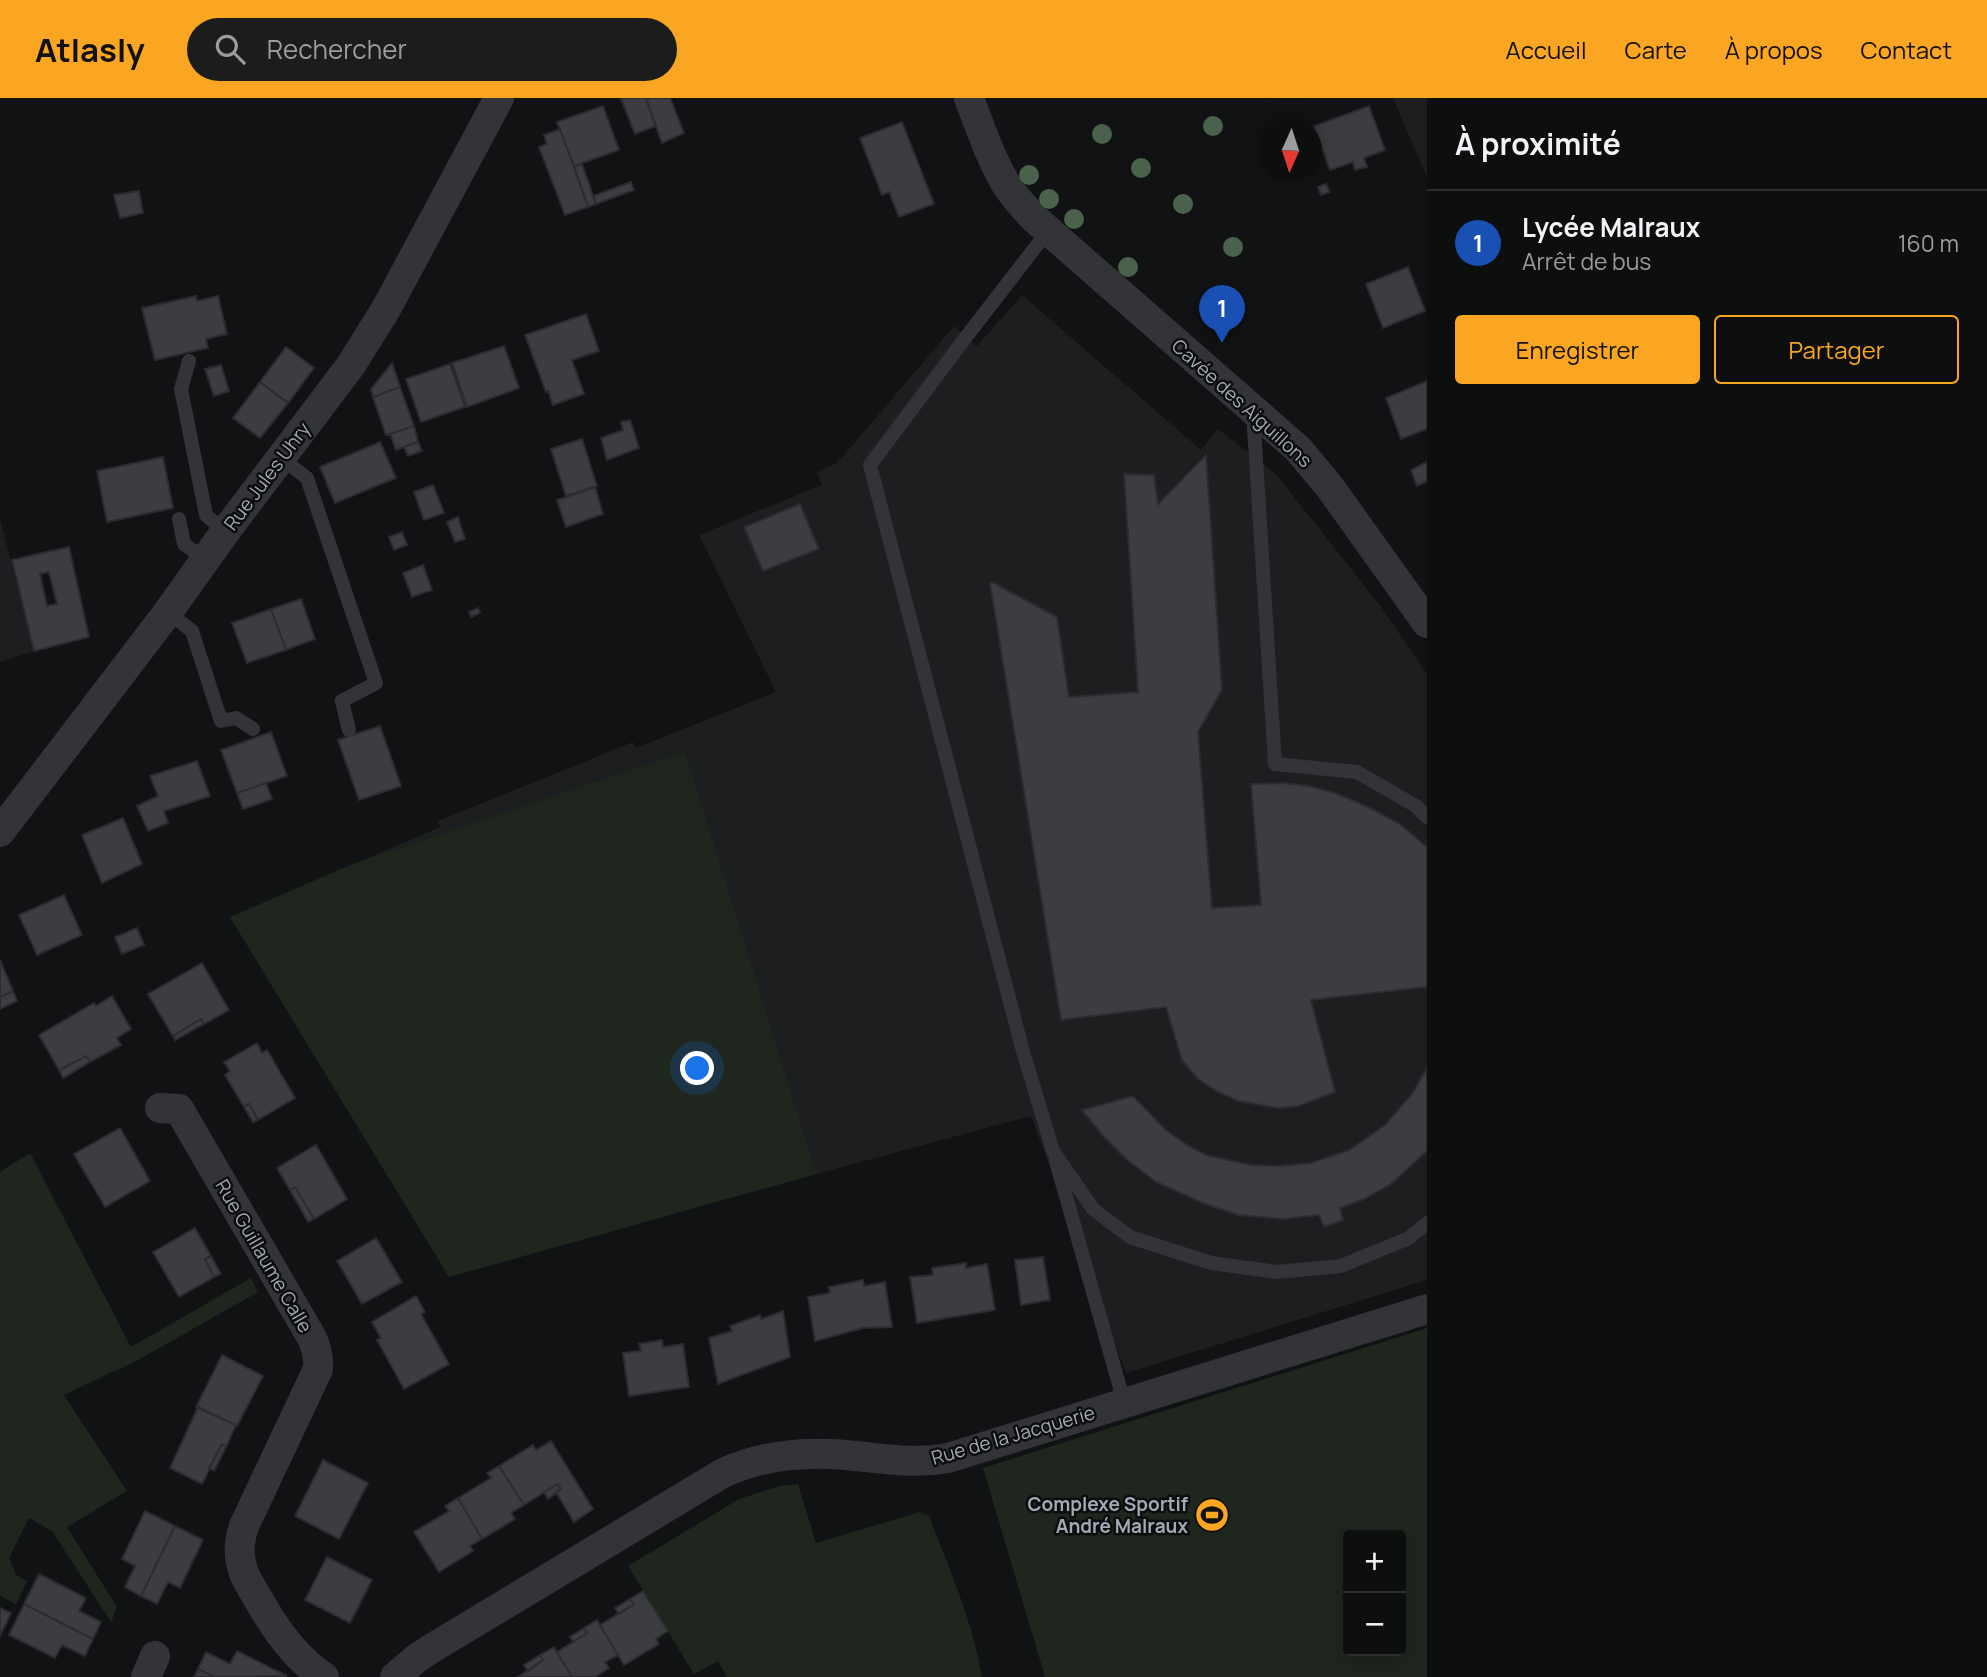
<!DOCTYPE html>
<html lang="fr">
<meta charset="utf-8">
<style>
:root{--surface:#0d0e0e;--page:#1b1c1c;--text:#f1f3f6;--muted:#9a9c9e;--line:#2d2e2e;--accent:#faa622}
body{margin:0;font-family:Manrope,sans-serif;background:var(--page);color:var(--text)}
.controls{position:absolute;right:21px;bottom:21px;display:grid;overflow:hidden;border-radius:7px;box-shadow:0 4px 18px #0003}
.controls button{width:63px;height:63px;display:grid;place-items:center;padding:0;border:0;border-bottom:2px solid var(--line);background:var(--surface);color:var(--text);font:35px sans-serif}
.compass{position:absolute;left:1259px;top:21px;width:63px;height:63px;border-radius:50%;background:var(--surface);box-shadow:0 4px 18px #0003;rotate:183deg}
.you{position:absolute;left:698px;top:971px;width:24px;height:24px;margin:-18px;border:5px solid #fff;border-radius:50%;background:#1a73e8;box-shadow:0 0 0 10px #1a73e833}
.badge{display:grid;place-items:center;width:46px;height:46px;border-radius:50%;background:var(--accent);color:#fff;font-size:23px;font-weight:700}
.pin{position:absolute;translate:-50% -58px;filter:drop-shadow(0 2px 4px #0008)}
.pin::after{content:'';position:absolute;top:37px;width:24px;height:21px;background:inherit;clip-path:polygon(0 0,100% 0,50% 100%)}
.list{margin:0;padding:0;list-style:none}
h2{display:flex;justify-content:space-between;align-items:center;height:91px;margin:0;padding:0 28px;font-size:30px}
h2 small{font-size:23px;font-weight:400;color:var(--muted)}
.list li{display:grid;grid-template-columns:46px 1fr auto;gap:21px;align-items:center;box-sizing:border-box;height:105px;padding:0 28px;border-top:2px solid var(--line)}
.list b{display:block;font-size:26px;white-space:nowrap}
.list p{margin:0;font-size:23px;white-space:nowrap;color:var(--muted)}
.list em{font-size:23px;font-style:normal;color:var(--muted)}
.actions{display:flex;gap:14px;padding:21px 28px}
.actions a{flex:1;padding:16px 0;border:2px solid var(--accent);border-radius:7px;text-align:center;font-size:24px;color:var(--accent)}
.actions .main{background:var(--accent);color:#111}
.icon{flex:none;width:38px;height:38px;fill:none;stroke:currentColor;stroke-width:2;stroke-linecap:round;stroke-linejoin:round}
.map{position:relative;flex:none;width:1427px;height:1579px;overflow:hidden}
header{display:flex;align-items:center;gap:42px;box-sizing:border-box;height:98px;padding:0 35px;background:var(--accent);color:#111}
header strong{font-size:33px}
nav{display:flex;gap:38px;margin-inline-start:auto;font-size:24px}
.search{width:490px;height:63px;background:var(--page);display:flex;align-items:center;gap:18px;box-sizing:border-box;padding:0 24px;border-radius:38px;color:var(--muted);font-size:26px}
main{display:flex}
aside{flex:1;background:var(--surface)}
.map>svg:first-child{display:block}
</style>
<header>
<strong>Atlasly</strong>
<div class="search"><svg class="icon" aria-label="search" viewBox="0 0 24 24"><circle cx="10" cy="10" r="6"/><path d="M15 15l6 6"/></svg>Rechercher</div>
<nav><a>Accueil</a><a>Carte</a><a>À propos</a><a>Contact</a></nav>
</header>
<main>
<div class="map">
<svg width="1427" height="1579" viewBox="0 0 1427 1579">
<rect width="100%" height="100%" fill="#111213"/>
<path fill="#1d1e20" d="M1393,0H1427V79Z
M1022,197L1201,352L1218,331L1275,375L1379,506L1427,576V1182L1126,1275L1031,1018L816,1076L449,1179L230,819L440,729L438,723L633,644L636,650L776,594L699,437L822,387L817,374L835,366L845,356L954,228L977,248Z
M0,421L34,553L0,564Z"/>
<path fill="#1e261e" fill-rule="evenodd" d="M685,654L816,1076L449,1179L230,819L355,765Z
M30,1055L131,1249L251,1180L258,1194L138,1262L64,1297L127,1393L67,1429L117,1509L111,1524L52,1433L29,1420L9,1460L16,1477L27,1483L16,1506L0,1498V1074Z
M1427,1230V1579H1045L983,1370ZM1401,1437V1553H1348V1437Z
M798,1386L816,1445L920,1414L929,1418C949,1470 973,1524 982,1579H727L718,1563L694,1576L628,1468L739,1401L779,1388Z"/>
<path fill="#3b3d41" stroke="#2b2c2f" stroke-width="2" fill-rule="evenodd" d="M624,0H646L656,28L635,36L621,1Z
M649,0H670L684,35L662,45L646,1Z
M603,8L619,52L574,68L557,24Z
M1369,8L1385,52L1364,60L1367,69L1355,72L1353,64L1330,72L1314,28Z
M902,24L934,106L899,119L889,94L882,97L860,40Z
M560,31L588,109L565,117L539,49L547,46L544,37Z
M582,66L596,106L588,109L574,68Z
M631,84L634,92L596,106L593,98Z
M1326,86L1330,94L1321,97L1318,89Z
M139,93L143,115L120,120L114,97Z
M1408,169L1425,213L1383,230L1366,186Z
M196,198L197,203L218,198L227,236L206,241L208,250L155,262L142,210Z
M586,216L599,253L572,262L584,296L553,307L548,293L546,294L525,237Z
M504,248L519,290L467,309L452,265Z
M286,249L314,270L288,305L260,284Z
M392,265L400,289L373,299L371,291Z
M450,266L465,309L421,324L406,281Z
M221,267L229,293L214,298L205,271Z
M1427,283V331L1401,341L1386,300Z
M260,284L288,305L260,340L233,320Z
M400,289L414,328L386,337L373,299Z
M630,322L639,350L607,362L601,340L623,332L621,324Z
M414,328L418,344L396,352L390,336Z
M582,341L597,388L566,398L551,351Z
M380,344L396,380L335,405L320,369Z
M418,344L422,353L408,358L404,349Z
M1206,357L1222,592L1198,634L1212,810L1261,807L1251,686L1284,685L1309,688L1335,695L1368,709L1400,726L1427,749V889L1311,902L1335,994L1299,1008L1278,1010L1238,1003L1218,994L1198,981L1182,962L1166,909L1061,922L990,485L992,484L1057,519L1069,599L1138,594L1124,376L1154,377L1158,406Z
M163,359L173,410L107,424L97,373Z
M1427,364V383L1417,388L1411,372Z
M433,387L444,415L424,422L414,394Z
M595,389L603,416L566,429L557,402Z
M800,406L819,451L763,473L744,429Z
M458,419L465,441L455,444L447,424Z
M402,434L407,447L394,452L389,439Z
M69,449L89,539L34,553L12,462ZM49,474L57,506L47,508L40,476Z
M423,467L432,492L412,499L403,475Z
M301,501L315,541L286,552L271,511Z
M478,510L480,515L471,519L469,514Z
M271,511L286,552L247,565L232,525Z
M380,628L401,688L359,702L338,642Z
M271,634L287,678L237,695L221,652Z
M197,663L210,698L164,713L168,725L148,733L137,708L158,698L150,678Z
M266,685L272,701L243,711L237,695Z
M123,720L142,766L102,785L82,737Z
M64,797L82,837L37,857L19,817Z
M137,830L144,847L122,856L115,839Z
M0,862L13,893L0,899Z
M202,865L229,912L204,926L201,921L173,938L148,896Z
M13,893L17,903L0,911V899Z
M112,898L131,931L117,940L121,947L90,964L86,958L59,972L39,937L94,905L96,908Z
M201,921L204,926L175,942L173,938Z
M257,945L262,955L267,952L295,1000L258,1022L249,1006L244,1009L225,977L230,973L224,964Z
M86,958L90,964L63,980L59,972Z
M1427,970V1053L1391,1086L1364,1101L1340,1110L1343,1122L1324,1129L1319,1117L1283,1121L1238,1117L1205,1106L1156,1084L1126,1061L1104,1039L1082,1012L1133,998L1166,1032L1187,1047L1206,1057L1251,1067L1279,1068L1311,1065L1349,1052L1385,1027L1412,996Z
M249,1006L258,1022L253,1024L244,1009Z
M120,1030L150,1083L105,1109L74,1056Z
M316,1047L347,1101L314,1121L295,1089L290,1092L277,1070Z
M295,1089L314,1121L308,1124L290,1092Z
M195,1130L211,1158L205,1161L214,1179L179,1199L153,1154Z
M376,1140L402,1184L362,1206L337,1163Z
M211,1158L221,1176L214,1179L205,1161Z
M1043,1159L1050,1202L1021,1207L1015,1162Z
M966,1165V1170L987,1166L995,1212L917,1225L910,1179L933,1177L932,1170Z
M863,1182L864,1188L885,1184L892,1229L863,1230L815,1243L808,1199L830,1195L829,1189Z
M416,1198L425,1214L421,1216L449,1266L404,1291L377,1242L381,1240L372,1224Z
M783,1213L790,1259L718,1286L709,1240L732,1233L730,1228L760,1217L761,1221Z
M662,1242L663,1249L683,1246L689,1289L629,1298L623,1255L641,1253L639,1246Z
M222,1257L263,1278L237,1328L196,1309Z
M198,1309L236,1327L226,1349L222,1346L202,1386L170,1370Z
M551,1343L593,1411L574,1424L556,1394L561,1391L558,1386L524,1407L499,1368L533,1347L536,1352Z
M222,1346L226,1349L214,1373L209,1370Z
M323,1362L368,1385L339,1441L295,1418Z
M499,1368L524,1407L511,1415L515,1421L482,1441L458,1400L491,1380L487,1375Z
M558,1386L561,1391L548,1401L544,1394Z
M458,1400L482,1441L470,1448L473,1453L439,1474L414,1434L449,1413L445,1408Z
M145,1413L175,1428L141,1498L125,1489L135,1468L122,1461Z
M175,1428L203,1442L180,1490L168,1484L157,1506L141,1498Z
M327,1459L372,1482L350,1525L305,1502Z
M39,1476L86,1500L79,1513L101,1524L93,1541L24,1506Z
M643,1493L668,1533L656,1541L659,1546L624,1567L600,1527L634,1506L630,1501Z
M630,1501L634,1506L619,1516L615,1510Z
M24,1506L93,1541L85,1558L62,1547L55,1560L9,1537Z
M0,1510L11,1515L0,1538Z
M597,1522L618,1557L605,1564L609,1570L595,1579H572L557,1554L587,1535L584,1530Z
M584,1530L587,1535L573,1544L570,1539Z
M554,1549L572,1579H518L543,1562L540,1557Z
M237,1553L287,1578L215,1579L198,1571L206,1554L230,1566Z
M540,1557L543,1562L528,1573L524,1567Z
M198,1571L215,1579H194Z"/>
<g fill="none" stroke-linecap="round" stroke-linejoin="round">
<path stroke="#323438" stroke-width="14" d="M1048,133L966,239L870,367L1022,950L1053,1053L1093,1111L1130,1139L1211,1165L1277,1174L1341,1168L1409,1140L1427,1125
M189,263L181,291L206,417L225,434
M1253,313L1275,666L1357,674L1416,708L1427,719
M281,360L307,380L376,585L342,603L349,632
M179,421L184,446L206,462
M168,514L192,533L221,623L236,620L253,631
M1056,1063L1124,1304"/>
<path stroke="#323438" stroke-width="30" d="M969,0C980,29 990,59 1006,86C1014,99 1024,109 1034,120L1298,351L1329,388L1427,525
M0,734L168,514L225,434L351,267L386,211L499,0
M160,1010L179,1011L312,1240C317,1251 319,1260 318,1271L244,1428C238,1446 238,1460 245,1478C266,1515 287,1555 324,1579
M146,1579L155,1558
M395,1579L417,1560L434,1549L723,1375C764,1356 812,1353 856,1358C887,1361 916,1366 948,1360L1427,1211"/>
</g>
<g fill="#4a614b">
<circle cx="1213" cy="28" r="10"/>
<circle cx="1102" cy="36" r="10"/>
<circle cx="1141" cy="70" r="10"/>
<circle cx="1029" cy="77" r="10"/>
<circle cx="1049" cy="101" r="10"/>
<circle cx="1183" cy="106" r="10"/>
<circle cx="1074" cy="121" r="10"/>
<circle cx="1233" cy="149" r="10"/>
<circle cx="1128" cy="169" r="10"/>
</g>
<defs>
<g id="stadium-disc" transform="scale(1.75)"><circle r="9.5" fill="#faa622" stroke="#0d0d0e"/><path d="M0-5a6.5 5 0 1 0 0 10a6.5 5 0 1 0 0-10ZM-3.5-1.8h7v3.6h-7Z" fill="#111"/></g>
</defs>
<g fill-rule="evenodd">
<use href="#stadium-disc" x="1212" y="1417"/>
</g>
<g text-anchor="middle" stroke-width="5" stroke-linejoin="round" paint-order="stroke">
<g font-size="19" fill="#a2a9b5" stroke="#0d0d0e">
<text transform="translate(1242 305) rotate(42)" y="7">Cavée des Aiguillons</text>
<text transform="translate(267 378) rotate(-53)" y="7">Rue Jules Uhry</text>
<text transform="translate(264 1158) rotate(60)" y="7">Rue Guillaume Calle</text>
<text transform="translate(1013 1337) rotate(-16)" y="7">Rue de la Jacquerie</text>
</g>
<g font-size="19" font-weight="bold" fill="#a2a9b5" stroke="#0d0d0e" text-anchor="end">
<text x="1188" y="1413">Complexe Sportif<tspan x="1188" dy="22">André Malraux</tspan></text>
</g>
</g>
</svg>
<div class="controls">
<button>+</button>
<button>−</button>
</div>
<svg class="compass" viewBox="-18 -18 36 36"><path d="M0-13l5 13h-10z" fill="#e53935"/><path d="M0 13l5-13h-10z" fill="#9a9c9e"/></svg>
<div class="you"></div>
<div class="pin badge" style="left:1222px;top:245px;background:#1a4fb4">1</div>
</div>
<aside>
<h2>À proximité<small></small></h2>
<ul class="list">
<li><span class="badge" style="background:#1a4fb4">1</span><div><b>Lycée Malraux</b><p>Arrêt de bus</p></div><em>160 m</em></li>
</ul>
<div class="actions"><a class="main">Enregistrer</a><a>Partager</a></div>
</aside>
</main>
